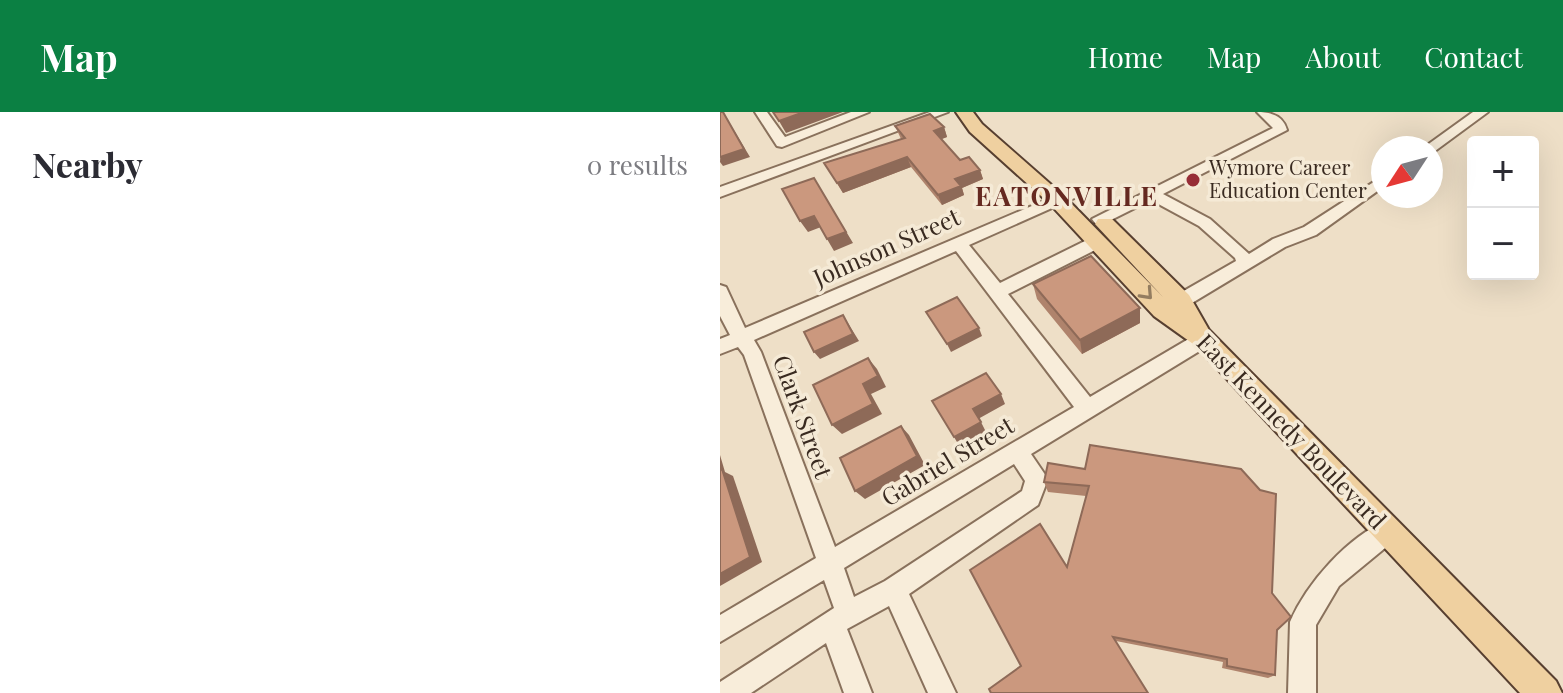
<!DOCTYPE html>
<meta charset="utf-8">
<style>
:root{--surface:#fff;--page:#f2f2f3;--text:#2b2b33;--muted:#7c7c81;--line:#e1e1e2;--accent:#0b8043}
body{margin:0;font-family:"Playfair Display",serif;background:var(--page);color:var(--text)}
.controls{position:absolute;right:24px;top:24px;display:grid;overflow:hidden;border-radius:8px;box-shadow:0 8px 32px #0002}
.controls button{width:72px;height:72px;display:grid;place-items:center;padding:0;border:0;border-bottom:2px solid var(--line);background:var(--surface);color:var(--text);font:40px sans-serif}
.compass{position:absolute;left:651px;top:24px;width:72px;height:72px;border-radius:50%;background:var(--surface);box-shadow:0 8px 32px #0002;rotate:234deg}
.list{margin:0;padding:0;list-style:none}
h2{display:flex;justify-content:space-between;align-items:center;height:104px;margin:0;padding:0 32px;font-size:34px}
h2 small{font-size:26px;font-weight:400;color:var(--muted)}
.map{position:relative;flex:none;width:843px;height:581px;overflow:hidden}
header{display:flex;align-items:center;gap:48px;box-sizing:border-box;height:112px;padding:0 40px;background:var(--accent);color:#fff}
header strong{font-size:38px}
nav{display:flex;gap:44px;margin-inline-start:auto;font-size:28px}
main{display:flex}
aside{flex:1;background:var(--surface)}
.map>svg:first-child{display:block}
</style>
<header>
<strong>Map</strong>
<nav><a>Home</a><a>Map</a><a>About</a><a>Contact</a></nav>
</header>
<main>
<aside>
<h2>Nearby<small>0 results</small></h2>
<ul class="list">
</ul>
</aside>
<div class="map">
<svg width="843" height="581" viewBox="0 0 843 581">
<rect width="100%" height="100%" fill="#eedfc7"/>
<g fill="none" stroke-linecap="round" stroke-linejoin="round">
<g stroke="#89715c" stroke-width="4">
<path id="minor" d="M35,0H47L65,25L131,0H149L62,35L57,34Z
M210,0H228L0,85V75Z
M537,0C550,0 563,3 567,18L443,82L490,107L529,142L553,127L584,115L663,64V75L596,123L565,135L467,194H455L452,189L455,184L516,149L515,146L479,114L431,88L385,111H375L372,107L553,16Z
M753,0H768L715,39L703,36Z
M354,76L359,78V84L249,133L280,171L371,126H383V134L288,182L370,285L477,222H491L493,227L491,232L311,342L328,367L318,393L189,482L236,581H208L169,494L127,517L152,581H124L106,531L31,581H0V570L114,496L104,468L0,530V503L96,446L24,243L18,235L0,242V227L10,223L0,204V173L6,175L25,216ZM236,139L354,295L115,435L41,240L34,228ZM294,352L305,369L302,379L165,469L134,485L124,456Z
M668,408L676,411L680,419L676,427L619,474L596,513V581H568L570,510C587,471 628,424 668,408Z"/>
</g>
<g stroke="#573f30" stroke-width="4">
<path id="major" d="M236,0H253L262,12L344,84L443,185L375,112L378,107H392L469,183L489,218L836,569L842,581H800L476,234L434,204L330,92L250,20Z"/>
</g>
<use href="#minor" fill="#f8edda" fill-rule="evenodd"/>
<use href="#major" fill="#efd0a0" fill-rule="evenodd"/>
</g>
<path fill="#af836c" d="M175,14L224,15L227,25L221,27L240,48L260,58L263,67L242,76L244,83L222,93L191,55L123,81L104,51L181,27Z
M313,172L420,211L362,242L317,187Z
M328,351L552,481L557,518L555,563L548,566L502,556L503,550L396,529L347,455L366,384L328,380L324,370Z"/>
<path fill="#8e6a58" d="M3,0L30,45L3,54L0,50Z
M84,0H123L66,21L59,9Z
M224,15L227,25L217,29L214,19Z
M187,45L191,55L123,81L117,71Z
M260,58L263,67L242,76L244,83L222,93L218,83L235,67Z
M94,66L133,131L114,139L107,127Z
M94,104L101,115L88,120L80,109Z
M420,196V211L362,242L360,228Z
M123,203L139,229L100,247L94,240Z
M259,216L262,224L231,240L227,232Z
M148,246L157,257L166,275L151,282L162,302L122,322L112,313L143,272Z
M281,282L285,292L258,307L253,297Z
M261,310L266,320L240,335L234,325Z
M181,314L189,323L205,353L145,387L135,379Z
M0,343L5,360L13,364L42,450L0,474Z"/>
<path fill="#cb987e" stroke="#8e6a58" stroke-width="2" d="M0,0H3L24,37L0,45Z
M53,0H84L59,9Z
M210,2L224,15L214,19L240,48L249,45L260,58L235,67L241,74L218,83L187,45L117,71L104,51L185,26L175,14Z
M94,66L126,120L107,127L94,104L80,109L62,77Z
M371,144L420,196L360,228L313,172Z
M237,185L259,216L227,232L206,200Z
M123,203L133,222L94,240L84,220Z
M148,246L158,264L143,272L153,292L112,313L93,273Z
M266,261L281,282L253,297L261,310L234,325L212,289Z
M181,314L197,344L135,379L120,346Z
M370,333L521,357L540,378L556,382L552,481L571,505L557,518L555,563L507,554V547L393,525L428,581H271L269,577L301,554L250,458L320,412L347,455L369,374L324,370L328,351L365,357Z
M2,357L30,445L0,462V358Z"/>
<defs><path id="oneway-chevron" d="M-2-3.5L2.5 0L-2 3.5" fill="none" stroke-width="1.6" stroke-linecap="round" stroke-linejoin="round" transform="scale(2)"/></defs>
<use stroke="#947d60" href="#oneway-chevron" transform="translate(427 182) rotate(47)"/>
<circle fill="#972e37" stroke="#f5ead6" stroke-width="3" cx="473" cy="68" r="8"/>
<g text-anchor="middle" stroke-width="7" stroke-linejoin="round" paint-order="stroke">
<g font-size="20" fill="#392a20" stroke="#f5ead6" text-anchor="start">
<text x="489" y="63">Wymore Career<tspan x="489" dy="23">Education Center</tspan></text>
</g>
<g font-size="24" fill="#392a20" stroke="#f5ead6">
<text transform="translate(167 136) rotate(-24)" y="8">Johnson Street</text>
<text transform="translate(82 305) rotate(70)" y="8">Clark Street</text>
<text transform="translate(571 320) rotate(46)" y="8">East Kennedy Boulevard</text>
<text transform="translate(228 350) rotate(-31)" y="8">Gabriel Street</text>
</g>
<g font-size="26" font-weight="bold" letter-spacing="2" fill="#652920" stroke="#f5ead6">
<text x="347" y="94">EATONVILLE</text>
</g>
</g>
</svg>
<div class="controls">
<button>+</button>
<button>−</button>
</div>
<svg class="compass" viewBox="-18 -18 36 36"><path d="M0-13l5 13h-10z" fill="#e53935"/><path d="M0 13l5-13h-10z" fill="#7c7c81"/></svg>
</div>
</main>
